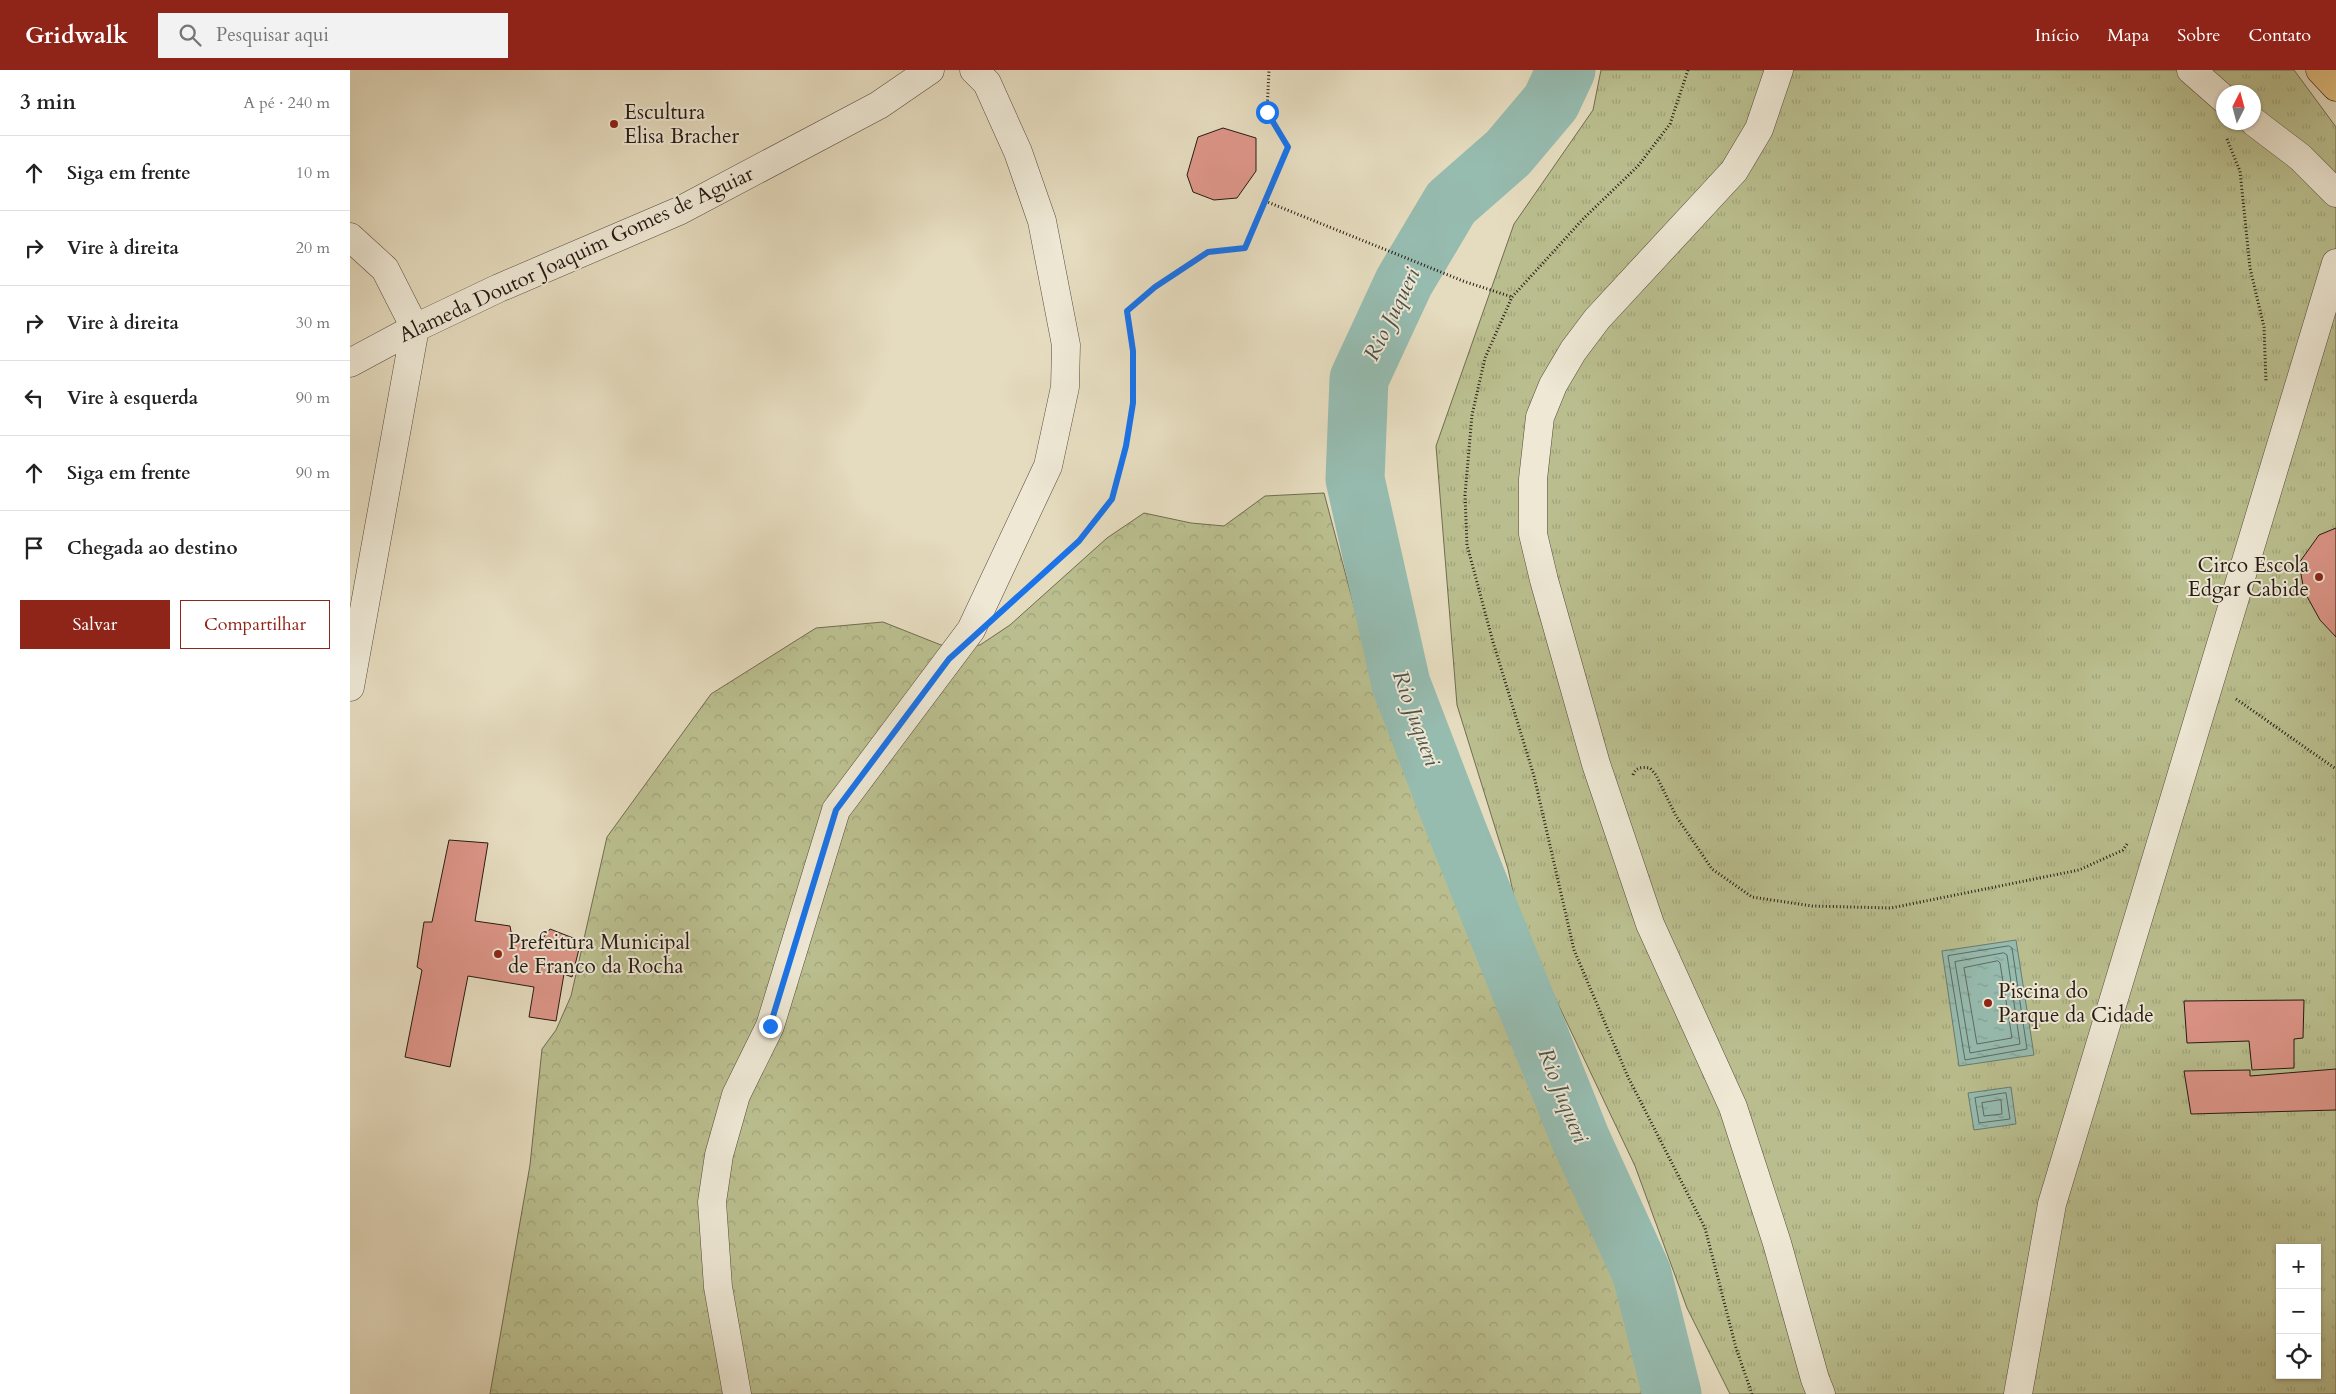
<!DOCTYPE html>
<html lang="pt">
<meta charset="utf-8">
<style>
:root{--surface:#fff;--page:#f2f2f2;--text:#222;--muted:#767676;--line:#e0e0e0;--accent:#8f2418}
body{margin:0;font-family:Cardo,serif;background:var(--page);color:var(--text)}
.controls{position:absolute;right:15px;bottom:15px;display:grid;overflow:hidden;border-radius:0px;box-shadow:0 1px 4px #0004}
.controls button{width:45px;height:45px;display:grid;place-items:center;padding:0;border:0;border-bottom:1px solid var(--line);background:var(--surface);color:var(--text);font:25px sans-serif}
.compass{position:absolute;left:1866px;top:15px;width:45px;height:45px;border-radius:50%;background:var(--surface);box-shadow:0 1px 4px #0004;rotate:6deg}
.stop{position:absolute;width:15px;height:15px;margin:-11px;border:4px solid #1a73e8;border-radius:50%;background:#fff}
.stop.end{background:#1a73e8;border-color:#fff;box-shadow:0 1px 5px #0008}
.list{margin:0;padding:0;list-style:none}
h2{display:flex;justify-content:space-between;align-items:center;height:65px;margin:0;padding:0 20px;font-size:21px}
h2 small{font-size:16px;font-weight:400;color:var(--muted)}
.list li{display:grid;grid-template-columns:32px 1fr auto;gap:15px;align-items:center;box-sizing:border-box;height:75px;padding:0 20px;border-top:1px solid var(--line)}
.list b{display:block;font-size:19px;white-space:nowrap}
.list em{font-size:16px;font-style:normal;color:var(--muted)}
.actions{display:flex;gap:10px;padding:15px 20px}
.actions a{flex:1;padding:11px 0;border:1px solid var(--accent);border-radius:0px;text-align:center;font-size:18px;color:var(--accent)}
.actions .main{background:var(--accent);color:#fff}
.icon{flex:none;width:28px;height:28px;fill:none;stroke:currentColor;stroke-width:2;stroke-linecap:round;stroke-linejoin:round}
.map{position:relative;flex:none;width:1986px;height:1324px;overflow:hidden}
header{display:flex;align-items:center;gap:30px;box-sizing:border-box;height:70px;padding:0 25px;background:var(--accent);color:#fff}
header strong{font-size:24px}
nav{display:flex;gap:28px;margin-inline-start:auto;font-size:18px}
.search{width:350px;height:45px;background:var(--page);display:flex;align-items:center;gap:12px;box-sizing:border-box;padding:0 18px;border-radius:0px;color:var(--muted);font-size:19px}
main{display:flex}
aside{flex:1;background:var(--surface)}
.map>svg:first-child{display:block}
</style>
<header>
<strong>Gridwalk</strong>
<div class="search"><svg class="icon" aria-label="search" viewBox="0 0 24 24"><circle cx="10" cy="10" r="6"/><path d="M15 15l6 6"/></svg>Pesquisar aqui</div>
<nav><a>Início</a><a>Mapa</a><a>Sobre</a><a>Contato</a></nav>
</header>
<main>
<aside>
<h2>3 min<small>A pé · 240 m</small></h2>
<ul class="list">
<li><svg class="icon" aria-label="ahead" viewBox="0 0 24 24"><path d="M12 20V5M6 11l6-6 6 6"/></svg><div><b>Siga em frente</b></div><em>10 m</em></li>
<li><svg class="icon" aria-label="right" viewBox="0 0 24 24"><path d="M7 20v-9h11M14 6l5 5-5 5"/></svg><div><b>Vire à direita</b></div><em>20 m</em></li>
<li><svg class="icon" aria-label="right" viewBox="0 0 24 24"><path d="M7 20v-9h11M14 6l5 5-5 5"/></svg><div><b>Vire à direita</b></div><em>30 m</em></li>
<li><svg class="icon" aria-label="left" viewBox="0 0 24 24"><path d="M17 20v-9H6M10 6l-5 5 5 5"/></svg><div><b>Vire à esquerda</b></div><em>90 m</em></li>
<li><svg class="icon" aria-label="ahead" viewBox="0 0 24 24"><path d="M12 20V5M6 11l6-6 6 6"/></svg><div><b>Siga em frente</b></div><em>90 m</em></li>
<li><svg class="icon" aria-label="arrive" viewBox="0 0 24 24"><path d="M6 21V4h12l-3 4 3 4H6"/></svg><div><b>Chegada ao destino</b></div></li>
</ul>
<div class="actions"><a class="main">Salvar</a><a>Compartilhar</a></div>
</aside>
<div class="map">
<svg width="1986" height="1324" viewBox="0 0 1986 1324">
<defs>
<pattern id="forest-crowns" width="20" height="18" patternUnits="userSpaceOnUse" patternTransform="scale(1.25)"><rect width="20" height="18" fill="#babe8e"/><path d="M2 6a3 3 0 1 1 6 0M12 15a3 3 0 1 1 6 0" fill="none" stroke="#a0a37a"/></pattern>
<pattern id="park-tufts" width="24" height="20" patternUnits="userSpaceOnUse" patternTransform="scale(1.25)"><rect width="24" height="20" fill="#babe8e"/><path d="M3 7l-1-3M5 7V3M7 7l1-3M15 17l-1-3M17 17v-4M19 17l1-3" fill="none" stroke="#a0a37a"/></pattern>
<pattern id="water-ripples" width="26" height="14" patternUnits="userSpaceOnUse" patternTransform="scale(1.25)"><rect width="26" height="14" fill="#96bbaf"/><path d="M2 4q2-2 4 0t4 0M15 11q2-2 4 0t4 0" fill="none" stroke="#81a096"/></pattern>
</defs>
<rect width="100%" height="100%" fill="#e5dbbe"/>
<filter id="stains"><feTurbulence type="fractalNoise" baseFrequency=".004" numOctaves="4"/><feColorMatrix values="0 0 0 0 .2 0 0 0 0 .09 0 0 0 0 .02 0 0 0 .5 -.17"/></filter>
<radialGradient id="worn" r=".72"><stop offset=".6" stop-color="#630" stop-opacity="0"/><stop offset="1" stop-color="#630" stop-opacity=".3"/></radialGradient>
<path fill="url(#forest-crowns)" stroke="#706c51" d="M974,423L1012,566L1281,1212L1300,1320L1305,1324H140L180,1095L192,979L206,960L221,926L257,767L361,624L466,558L533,552L591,575H630L660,555L757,468L794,443L841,453L874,456L915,426Z"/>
<path fill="url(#park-tufts)" stroke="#706c51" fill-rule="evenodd" d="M1251,0H1944L1986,57V1324H1380L1337,1238L1285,1096L1170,854L1158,799L1107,635L1086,376L1164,154L1243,40ZM1874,22H1904V52H1874ZM1930,1178H1967V1305H1930Z"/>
<path fill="url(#water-ripples)" stroke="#697b71" d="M1666,870L1684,985L1609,996L1592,881Z
M1661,1017L1666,1054L1624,1060L1618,1023Z"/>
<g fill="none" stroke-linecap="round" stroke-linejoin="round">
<path stroke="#5e6a62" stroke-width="1" d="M1659,876L1662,878L1677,979L1615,990L1598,886Z
M1654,883L1657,885L1670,974L1620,983L1605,892Z
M1648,891L1650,893L1662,968L1627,974L1614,898Z
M1656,1023L1660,1049L1629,1053L1625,1028Z
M1651,1030L1652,1044L1634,1046L1632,1033Z"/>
<path stroke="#96bbaf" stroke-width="59" d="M1216,0L1201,32L1158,83L1101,133L1054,212L1009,309L1005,409L1051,614L1108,763L1231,1070L1292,1204L1322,1324"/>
</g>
<path fill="#dd9588" stroke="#261a14" d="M873,58L906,68V101L887,128L864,130L843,122L837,105L848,67Z
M1986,458V567L1970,550L1954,521L1949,493L1969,465Z
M99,770L138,773L125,851L160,856L162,867L190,872L200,859L231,871L222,907L214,904L206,951L179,947L184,917L118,906L100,997L55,987L72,900L67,897L74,852H82Z
M1954,930L1953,968L1944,969V998L1902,1000L1899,971L1837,973L1834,931Z
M1986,999V1040L1841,1044L1834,1001L1900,1000V1006Z"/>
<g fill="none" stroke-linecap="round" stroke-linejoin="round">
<g stroke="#564a3e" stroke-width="29">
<path id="pedestrian" d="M1429,0L1409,59L1384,101L1247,249L1223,281L1203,315L1190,347L1183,409V464L1194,510L1246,694L1300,854L1383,1037L1427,1173L1465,1309L1471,1324
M1841,0L1874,29
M1904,52L1950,87L1986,123
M1668,1324L1702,1134L1986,193"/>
</g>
<g stroke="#564a3e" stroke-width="29">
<path id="minor" d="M0,167L35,199L65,258L0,617
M0,293L65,258L149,218L329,141L529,35L580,0
M387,1324L368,1217L362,1132L369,1085L386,1025L420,956L486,740L621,560L698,396L715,317L716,275L692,151L668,82L637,13L624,0"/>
</g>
<g stroke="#261a14" stroke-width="29">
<path id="primary" d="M1970,0L1986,17"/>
</g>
<path stroke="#261a14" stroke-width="3" stroke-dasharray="1 2.5" stroke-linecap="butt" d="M1338,0L1320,54L1288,96L1234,148L1162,227L1135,288L1122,345L1115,425L1117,475L1143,572L1184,706L1224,880L1278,1007L1355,1158L1386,1278L1402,1324
M1877,69L1890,101L1900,198L1914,257L1916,312
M915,131L1113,211L1162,227
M676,520L729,471L762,429L776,376L783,333V281L777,241L805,217L858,182L895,178L938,77L917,42L919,0
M1886,629L1986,699
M1283,705C1286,697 1292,697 1300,698L1306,705L1326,746L1362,799L1402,827L1462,836L1541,838L1729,800L1773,780L1777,774"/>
<use href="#pedestrian" stroke="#eee8d5" stroke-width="28"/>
<use href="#minor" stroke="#eee8d5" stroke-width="28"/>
<use href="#primary" stroke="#e2be7f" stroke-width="28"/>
</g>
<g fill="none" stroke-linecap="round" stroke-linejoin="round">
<path stroke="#1a73e8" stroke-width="6" d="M420,956L486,740L599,589L729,471L762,429L776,376L783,333V281L777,241L805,217L858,182L895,178L938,77L917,42"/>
</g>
<g fill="#8f2418" stroke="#eee8d5" stroke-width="2">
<circle cx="264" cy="54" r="5"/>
<circle cx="1969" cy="507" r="5"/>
<circle cx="148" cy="884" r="5"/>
<circle cx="1638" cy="933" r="5"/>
</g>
<g text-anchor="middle" stroke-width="4" stroke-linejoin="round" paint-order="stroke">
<g font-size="21" fill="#261a14" stroke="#eee8d5" text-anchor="start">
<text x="274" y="49">Escultura<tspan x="274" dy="24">Elisa Bracher</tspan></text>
<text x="1959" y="502" text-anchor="end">Circo Escola<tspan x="1959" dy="24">Edgar Cabide</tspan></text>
<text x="158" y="879">Prefeitura Municipal<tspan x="158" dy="24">de Franco da Rocha</tspan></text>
<text x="1648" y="928">Piscina do<tspan x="1648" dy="24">Parque da Cidade</tspan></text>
</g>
<g font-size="21" fill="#261a14" stroke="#eee8d5">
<text transform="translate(226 184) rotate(-25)" y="7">Alameda Doutor Joaquim Gomes de Aguiar</text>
</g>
<g font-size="22" font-style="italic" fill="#4d524a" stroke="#eee8d5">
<text transform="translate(1041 244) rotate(-64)" y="8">Rio Juqueri</text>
<text transform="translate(1067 648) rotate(70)" y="8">Rio Juqueri</text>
<text transform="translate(1214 1025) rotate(68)" y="8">Rio Juqueri</text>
</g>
</g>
<rect width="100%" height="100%" filter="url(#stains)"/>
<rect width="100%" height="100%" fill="url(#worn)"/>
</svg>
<div class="controls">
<button>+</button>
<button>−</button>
<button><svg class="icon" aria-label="locate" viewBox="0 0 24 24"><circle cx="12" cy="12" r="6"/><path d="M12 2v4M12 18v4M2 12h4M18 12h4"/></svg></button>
</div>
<svg class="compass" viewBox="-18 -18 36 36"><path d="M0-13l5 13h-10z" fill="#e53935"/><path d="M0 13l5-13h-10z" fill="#767676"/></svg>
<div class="stop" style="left:917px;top:42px"></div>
<div class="stop end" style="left:420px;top:956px"></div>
</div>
</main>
